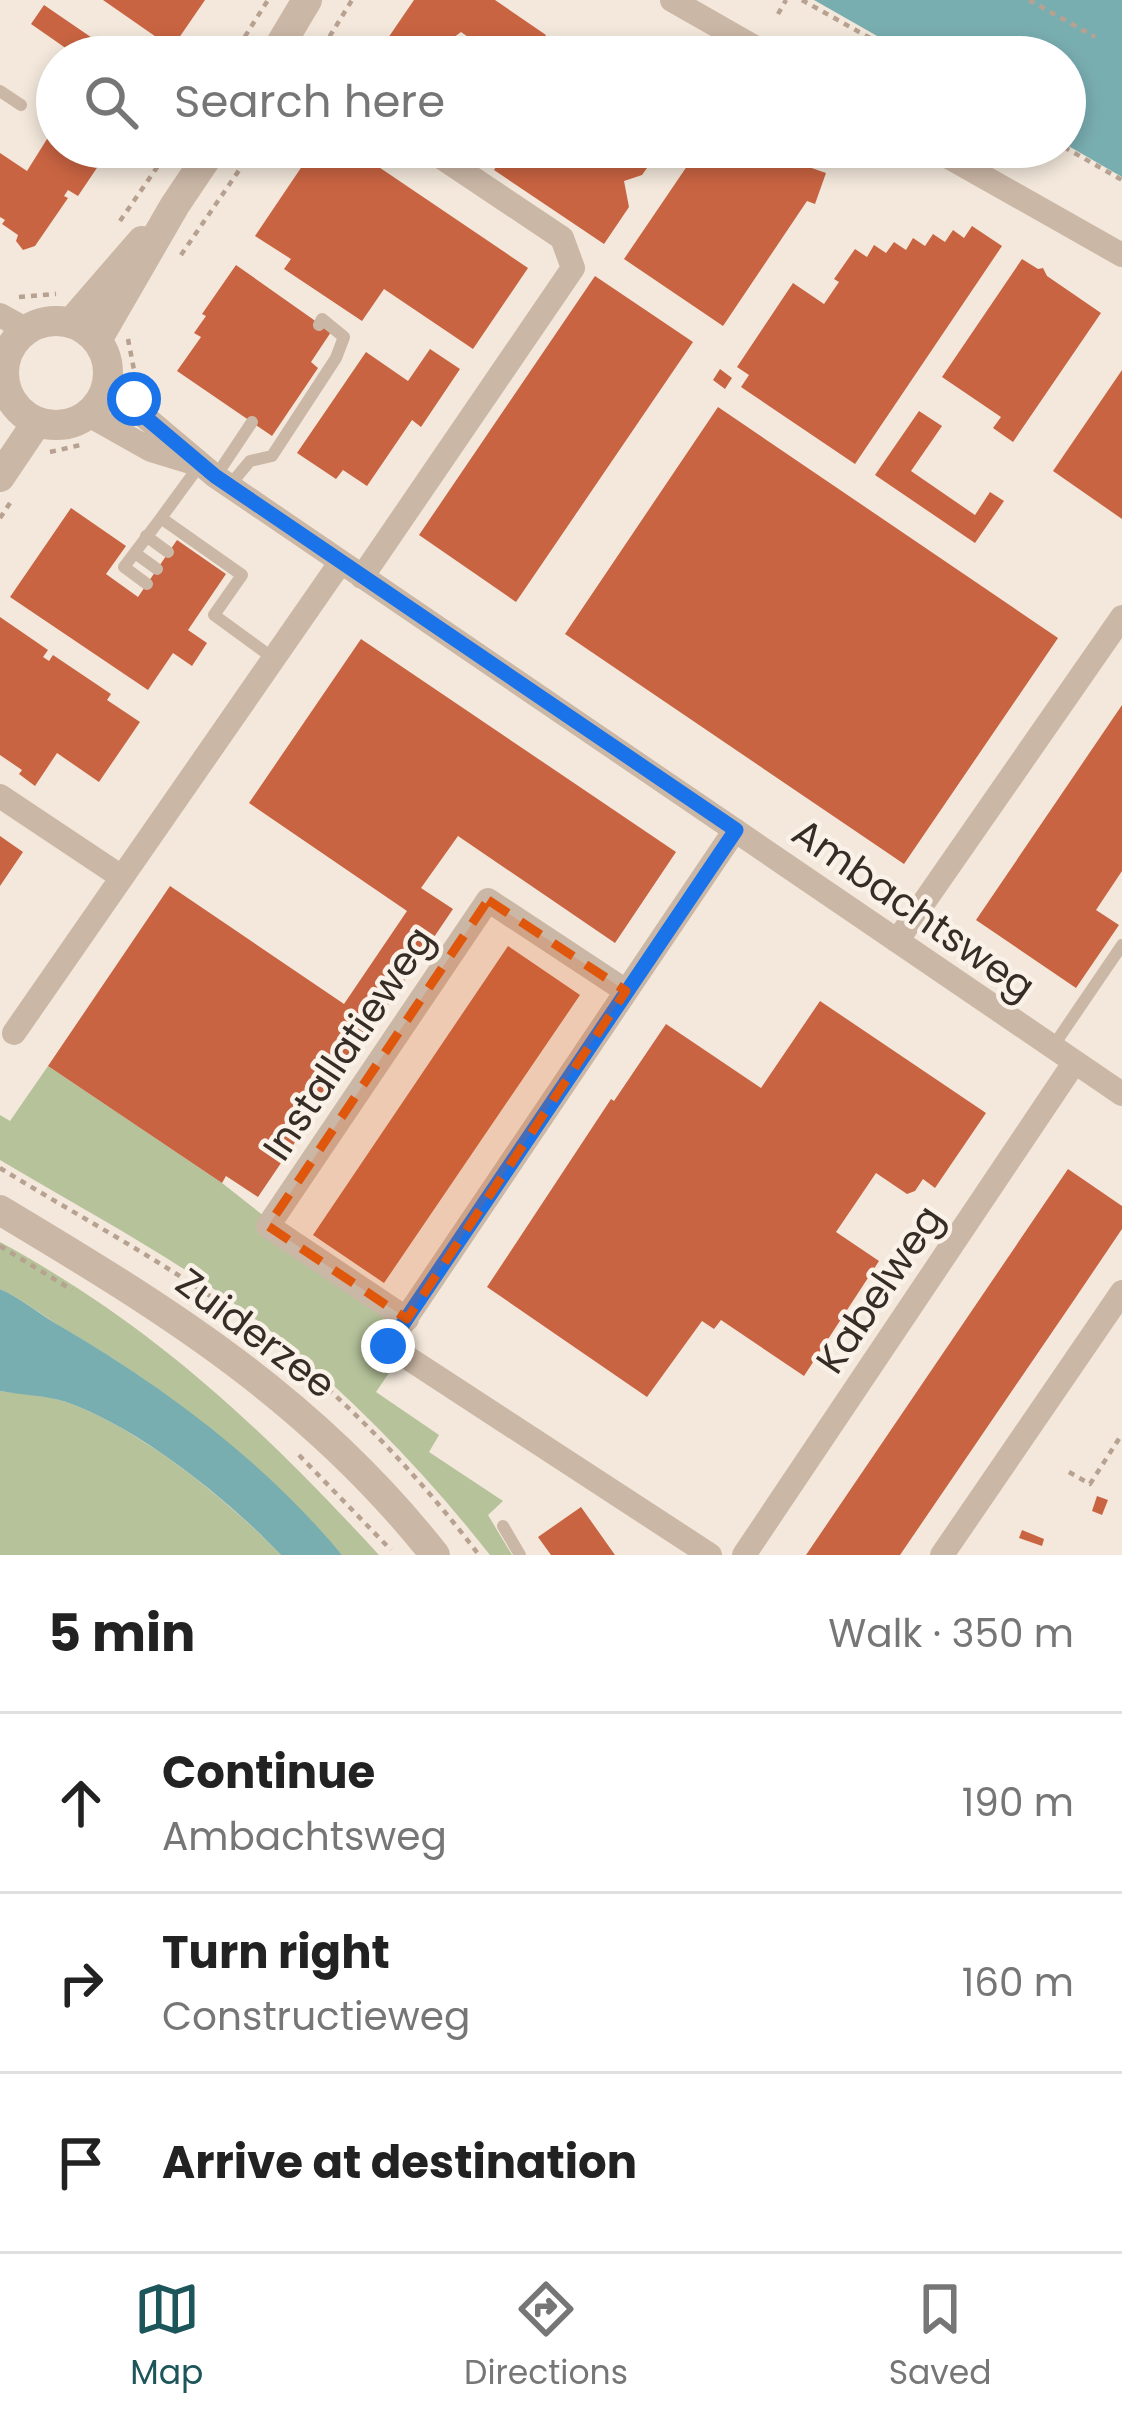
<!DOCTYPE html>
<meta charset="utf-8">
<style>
:root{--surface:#fff;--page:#f2f2f2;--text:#222;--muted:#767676;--line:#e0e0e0;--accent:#1c555a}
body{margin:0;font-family:Poppins,sans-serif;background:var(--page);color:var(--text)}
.stop{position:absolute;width:36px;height:36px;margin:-27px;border:9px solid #1a73e8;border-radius:50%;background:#fff}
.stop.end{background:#1a73e8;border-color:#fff;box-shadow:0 3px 12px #0008}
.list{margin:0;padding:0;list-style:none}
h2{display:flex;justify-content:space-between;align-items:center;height:156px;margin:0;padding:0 48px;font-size:51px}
h2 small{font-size:39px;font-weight:400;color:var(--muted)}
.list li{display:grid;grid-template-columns:78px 1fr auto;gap:36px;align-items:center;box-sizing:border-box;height:180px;padding:0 48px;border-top:3px solid var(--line)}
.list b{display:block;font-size:45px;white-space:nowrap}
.list p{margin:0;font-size:39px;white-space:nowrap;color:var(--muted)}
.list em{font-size:39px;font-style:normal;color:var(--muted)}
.icon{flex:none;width:66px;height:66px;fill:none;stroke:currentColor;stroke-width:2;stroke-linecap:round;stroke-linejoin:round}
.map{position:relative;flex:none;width:1122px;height:1555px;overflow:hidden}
.search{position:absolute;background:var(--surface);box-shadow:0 6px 18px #0003;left:36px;right:36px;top:36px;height:132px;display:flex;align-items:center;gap:30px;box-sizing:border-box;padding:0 42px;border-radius:66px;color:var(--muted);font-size:45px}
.sheet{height:696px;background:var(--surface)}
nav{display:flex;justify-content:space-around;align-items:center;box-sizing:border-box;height:168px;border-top:3px solid var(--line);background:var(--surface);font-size:33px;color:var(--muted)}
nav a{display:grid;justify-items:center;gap:6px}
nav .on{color:var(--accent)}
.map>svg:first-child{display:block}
</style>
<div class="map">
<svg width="1122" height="1555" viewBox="0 0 1122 1555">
<rect width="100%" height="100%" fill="#f3e8db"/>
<path fill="#b5c29a" d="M48,1066L222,1183L402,1325L397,1361L376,1392L439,1435L429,1452L503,1501L488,1515L512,1555H490C427,1475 358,1403 279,1338C195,1268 94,1216 0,1160V1115L10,1121Z
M0,1242C154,1326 261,1427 379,1555H342C255,1461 174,1392 63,1328C42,1315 22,1299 0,1289Z
M0,1391C21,1394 45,1395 66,1402C138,1427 228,1500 281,1555H0Z"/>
<path fill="#79aeb1" d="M814,0H1122V177L1065,144V57H914Z
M0,1289C20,1298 37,1312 55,1323C162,1385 263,1460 342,1555H281C228,1499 138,1427 66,1402C45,1395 21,1395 0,1391Z"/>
<path fill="#c96442" d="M103,0H205L172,48Z
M414,0H495L546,35L531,57H497L461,32L453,38L446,36L432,57H375Z
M44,5L120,57H62L67,49L31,24Z
M57,123V147H111L78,196L68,190L64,196L68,198L35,246L23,250L16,241L18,235L2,224L5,220L0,217V153L27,171Z
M315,147H329L355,164L361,155L528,268L473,349L384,289L362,321L284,269L291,259L255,236Z
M509,147H662L642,175L624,181L629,207L604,244L494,170Z
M700,147H751L826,173L815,204L807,201L723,326L624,259Z
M972,226L1002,246L855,464L741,387L749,375L737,367L793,283L824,304L839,282L834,279L855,249L867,257L874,245L886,253L894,242L906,250L913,238L925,246L933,234L945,242L953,230L964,238Z
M1022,259L1038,269L1043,268L1047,276L1101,313L1013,442L993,428L1001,417L942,377Z
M236,265L331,332L311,362L318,368L272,436L177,371L201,337L194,333L206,316L202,314Z
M595,276L693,342L516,602L419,535Z
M430,349L460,369L421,427L412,420L367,486L343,470L336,479L297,453L366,352L408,381Z
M720,369L732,378L725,389L713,380Z
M1122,370V519L1053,471Z
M718,407L1058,638L904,864L565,634Z
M919,411L942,426L911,471L975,515L990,492L1004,501L975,543L875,475Z
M71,508L126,546L106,574L138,597L177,540L226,574L188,630L207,643L192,666L173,653L148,690L10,597Z
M0,617L48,650L43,657L49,661L53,655L111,694L107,700L140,722L99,782L57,753L35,786L19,774L22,770L0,755Z
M361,639L676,852L615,943L458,836L421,888L453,909L258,1197L226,1176L222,1183L48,1066L170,886L344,1004L407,911L249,803Z
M1122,705V871L1096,910L1119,925L1076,988L976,920Z
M0,836L23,852L0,886Z
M508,946L580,995L384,1283L313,1235Z
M820,1001L986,1113L935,1188L923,1179L915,1191L907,1194L876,1173L836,1232L879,1261L804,1376L721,1320L714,1329L702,1321L647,1397L487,1287L611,1099L614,1101L666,1024L761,1088Z
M1068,1169L1122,1206V1229L1072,1303L900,1555H806Z
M1097,1496L1108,1500L1102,1515L1092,1511Z
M581,1507L615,1555H551L538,1537Z
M1022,1530L1044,1539L1042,1546L1019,1538Z"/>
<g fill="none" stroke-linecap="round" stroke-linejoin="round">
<path stroke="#b7a191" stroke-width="4.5" stroke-dasharray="6 6" stroke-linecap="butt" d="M802,0L904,57
M1029,0L1095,37
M778,14L786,0
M232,57L268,0
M317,57L352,0
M1064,147L1122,180
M120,221L171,147
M181,255L255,147
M19,297L56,294
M128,339L135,375
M50,452L85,444
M0,518L10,503
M0,1168C78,1216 159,1259 233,1312C328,1380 409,1463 479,1555
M0,1246L72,1290
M299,1455L391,1550
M1069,1472L1090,1484L1122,1434"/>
<path stroke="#cbb7a6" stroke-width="12" d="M0,91L21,105
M199,466L161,518L242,575L214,615L273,658
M216,476L252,422
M230,485L250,461L272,456L336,358L344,337L322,319L319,325
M146,536L168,552
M135,553L157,569
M147,584L124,567L161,518
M1052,1048L1122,945
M503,1526L520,1555"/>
<path stroke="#cbb7a6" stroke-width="24" d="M672,0L772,57
M931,147L1122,255
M0,315L27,330
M0,352L6,357
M107,385L215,476L1122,1094
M87,414L151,450L197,464
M362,577L573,268L562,238L426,147
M0,796L120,876
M897,941L1122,617
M14,1033L340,563
M407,1319L268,1226L488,900L626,991
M710,1555L388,1345L735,830
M744,1555L1074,1063
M942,1555L1122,1292"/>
<path stroke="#cbb7a6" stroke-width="30" d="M273,57L307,0
M4 373a52 52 0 1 1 104 0a52 52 0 1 1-104 0Z
M71,323L142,241
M97,340L175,205L214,147
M0,477L37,422
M0,1210C167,1310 312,1399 435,1555"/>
</g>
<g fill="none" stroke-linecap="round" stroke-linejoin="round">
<path stroke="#1a73e8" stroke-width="15" d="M134,399L132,406L215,476L736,830L388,1346"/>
</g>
<path fill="#df570d" fill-opacity="0.2" stroke="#df570d" stroke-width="9" stroke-dasharray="24 15" stroke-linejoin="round" d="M488,900L626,991L407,1319L268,1226Z"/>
<g text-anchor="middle" stroke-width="9" stroke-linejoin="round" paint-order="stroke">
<g font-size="39" fill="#372d27" stroke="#faf2e8">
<text transform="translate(914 909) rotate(35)" y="14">Ambachtsweg</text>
<text transform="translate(348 1043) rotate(-56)" y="14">Installatieweg</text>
<text transform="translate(879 1289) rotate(-56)" y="14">Kabelweg</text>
<text transform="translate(256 1333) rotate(37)" y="14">Zuiderzee</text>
</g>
</g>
</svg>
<div class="stop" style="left:134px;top:399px"></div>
<div class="stop end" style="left:388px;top:1346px"></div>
<div class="search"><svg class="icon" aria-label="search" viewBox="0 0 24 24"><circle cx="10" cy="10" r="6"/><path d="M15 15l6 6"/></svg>Search here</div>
</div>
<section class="sheet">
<h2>5 min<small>Walk · 350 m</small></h2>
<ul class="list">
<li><svg class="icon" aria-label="ahead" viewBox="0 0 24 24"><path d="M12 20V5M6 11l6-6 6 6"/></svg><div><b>Continue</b><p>Ambachtsweg</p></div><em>190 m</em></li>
<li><svg class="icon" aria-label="right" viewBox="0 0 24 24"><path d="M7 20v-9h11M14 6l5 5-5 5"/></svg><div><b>Turn right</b><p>Constructieweg</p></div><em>160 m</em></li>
<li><svg class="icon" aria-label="arrive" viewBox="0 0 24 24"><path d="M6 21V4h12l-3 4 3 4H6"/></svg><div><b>Arrive at destination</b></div></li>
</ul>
</section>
<nav>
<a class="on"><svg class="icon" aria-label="map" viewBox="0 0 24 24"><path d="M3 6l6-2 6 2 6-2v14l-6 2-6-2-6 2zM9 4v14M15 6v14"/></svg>Map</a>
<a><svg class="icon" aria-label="directions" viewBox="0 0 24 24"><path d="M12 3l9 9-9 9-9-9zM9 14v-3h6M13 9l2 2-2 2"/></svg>Directions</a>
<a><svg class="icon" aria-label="saved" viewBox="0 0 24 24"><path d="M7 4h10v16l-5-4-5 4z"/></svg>Saved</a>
</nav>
